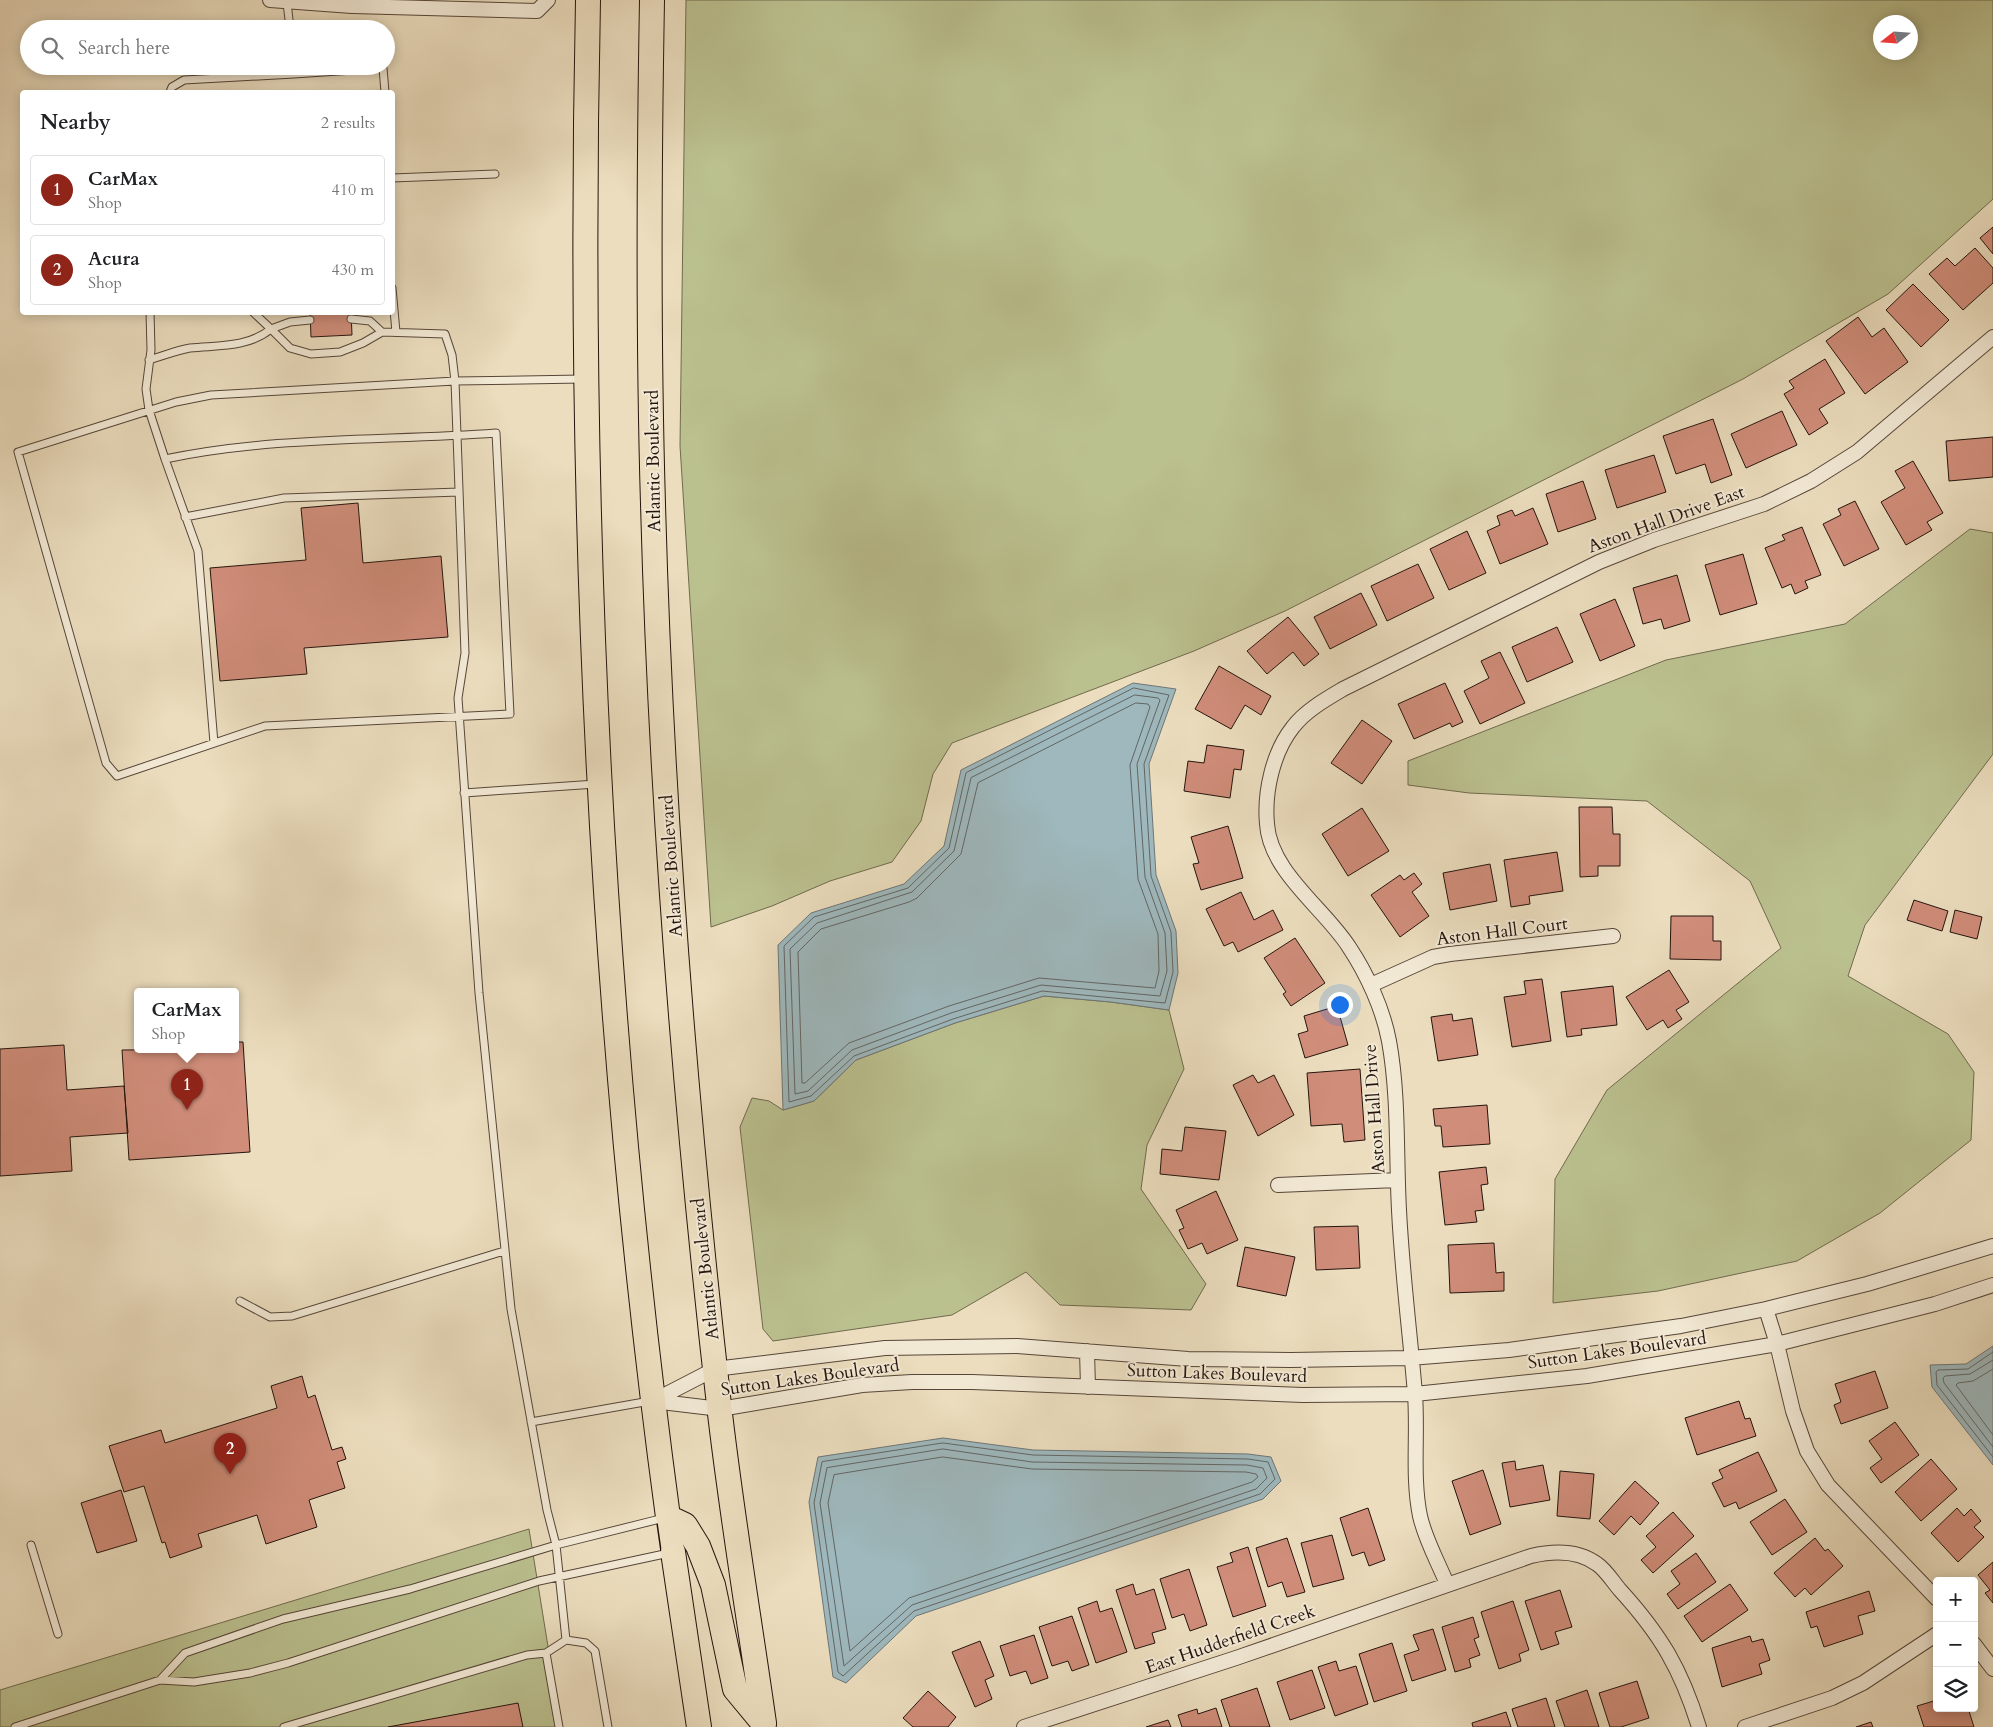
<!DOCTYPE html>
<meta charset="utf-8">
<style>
:root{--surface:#fff;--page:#f6f6f6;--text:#202124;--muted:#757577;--line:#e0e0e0;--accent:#8f2418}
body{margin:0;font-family:Cardo,serif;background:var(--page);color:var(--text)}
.controls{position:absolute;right:15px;bottom:15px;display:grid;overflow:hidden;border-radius:5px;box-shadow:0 2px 12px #0003}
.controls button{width:45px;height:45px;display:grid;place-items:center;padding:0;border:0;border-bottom:1px solid var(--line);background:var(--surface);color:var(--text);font:25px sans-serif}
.compass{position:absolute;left:1873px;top:15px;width:45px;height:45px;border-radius:50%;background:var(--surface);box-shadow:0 2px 12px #0003;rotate:253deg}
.you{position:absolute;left:1339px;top:1004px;width:18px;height:18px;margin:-12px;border:4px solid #fff;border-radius:50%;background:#1a73e8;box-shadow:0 0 0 8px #1a73e833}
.badge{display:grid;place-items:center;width:32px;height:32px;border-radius:50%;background:var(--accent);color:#fff;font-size:16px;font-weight:700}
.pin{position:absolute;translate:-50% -41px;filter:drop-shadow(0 1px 2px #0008)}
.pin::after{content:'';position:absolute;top:26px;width:18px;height:15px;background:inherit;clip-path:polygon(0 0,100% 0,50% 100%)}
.popup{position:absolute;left:134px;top:988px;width:105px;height:65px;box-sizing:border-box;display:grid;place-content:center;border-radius:5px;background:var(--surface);filter:drop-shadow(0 1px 4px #0005);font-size:16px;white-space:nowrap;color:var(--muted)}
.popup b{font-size:19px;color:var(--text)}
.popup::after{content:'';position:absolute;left:50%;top:100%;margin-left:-10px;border:10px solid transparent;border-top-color:var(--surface)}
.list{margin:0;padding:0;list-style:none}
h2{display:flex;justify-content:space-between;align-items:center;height:65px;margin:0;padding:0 20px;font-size:21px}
h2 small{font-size:16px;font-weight:400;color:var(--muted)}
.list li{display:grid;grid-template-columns:32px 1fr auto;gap:15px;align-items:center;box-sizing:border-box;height:70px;margin:0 10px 10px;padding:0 10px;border:1px solid var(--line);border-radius:5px}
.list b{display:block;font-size:19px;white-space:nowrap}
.list p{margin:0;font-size:16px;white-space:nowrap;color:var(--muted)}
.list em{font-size:16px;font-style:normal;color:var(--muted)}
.icon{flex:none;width:28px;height:28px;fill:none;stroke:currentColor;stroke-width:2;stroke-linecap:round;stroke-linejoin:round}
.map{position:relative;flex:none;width:1993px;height:1727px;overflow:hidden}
.search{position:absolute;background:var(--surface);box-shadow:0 2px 12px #0003;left:20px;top:20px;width:375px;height:55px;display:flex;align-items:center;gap:12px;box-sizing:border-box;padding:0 18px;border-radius:28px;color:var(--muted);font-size:19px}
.panel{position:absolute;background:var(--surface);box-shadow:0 2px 12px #0003;left:20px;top:90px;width:375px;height:225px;border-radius:5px}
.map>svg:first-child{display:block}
</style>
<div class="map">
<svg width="1993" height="1727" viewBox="0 0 1993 1727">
<rect width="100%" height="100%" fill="#ebddbe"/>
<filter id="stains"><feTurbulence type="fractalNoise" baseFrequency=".004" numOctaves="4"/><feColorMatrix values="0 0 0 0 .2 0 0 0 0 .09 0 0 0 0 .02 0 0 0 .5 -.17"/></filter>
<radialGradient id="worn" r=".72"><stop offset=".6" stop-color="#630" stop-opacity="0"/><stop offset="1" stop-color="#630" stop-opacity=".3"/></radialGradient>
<path fill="#bbc08f" stroke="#706a4e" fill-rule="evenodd" d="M686,0H1993V199L1888,294L1743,379L1285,611L1194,651L952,743L933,774L921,821L892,862L830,881L772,906L711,927L680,446ZM1880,22H1910V52H1880Z
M1970,529L1993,533V754L1865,925L1848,976L1948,1034L1974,1072L1971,1140L1880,1213L1797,1261L1658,1291L1553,1303L1555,1179L1607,1090L1781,948L1750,881L1647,801L1469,793L1408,785V761L1666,660L1845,624Z
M1044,996L1111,1002L1169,1010L1184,1069L1147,1145L1141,1189L1206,1284L1191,1310L1060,1305L1026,1272L952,1315L773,1341L763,1329L740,1127L752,1098L769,1101L783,1110L814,1101L856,1060L955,1023Z
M529,1529L561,1727H0V1690Z"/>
<path fill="#9eb8bd" stroke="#6e7677" d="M1133,683L1176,689L1149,764L1156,875L1176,931L1178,973L1169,1010L1111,1002L1044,996L955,1023L856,1060L814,1101L783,1110L778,945L811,913L904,884L944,846L961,770Z
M1993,1346V1465L1932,1387L1930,1365L1966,1364Z
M943,1438L1033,1450L1248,1454L1271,1457L1281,1481L1263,1499L916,1616L846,1683L833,1677L809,1502L818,1457Z"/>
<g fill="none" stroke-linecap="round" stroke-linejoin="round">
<path stroke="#626665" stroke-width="1" d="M1134,688L1169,695L1144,764L1151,876L1171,932L1173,972L1165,1003L1042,991L953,1019L854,1056L811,1096L789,1102L784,946L814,917L908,888L949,848L966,773Z
M1135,695L1158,698L1160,700L1137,764L1145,877L1165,933L1167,971L1160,996L1041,985L951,1013L852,1050L808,1091L795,1094L790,949L817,923L912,892L954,851L971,778Z
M1136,703L1148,704L1150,707L1130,765L1138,879L1158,934L1159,971L1155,988L1039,978L949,1006L849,1043L805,1083H802L798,952L821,929L909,902L917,898L961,854L978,783Z
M1993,1352L1968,1369L1938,1370L1936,1372L1937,1385L1993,1457
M1993,1360L1970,1374L1945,1376L1943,1378L1944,1383L1993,1447
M1993,1369L1973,1381L1958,1383L1956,1385L1993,1435
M943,1443L1033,1455L1248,1459L1268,1462L1275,1479L1260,1494L914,1611L843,1676L838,1672L814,1503L822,1462Z
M943,1449L1032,1462L1247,1465L1263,1468L1267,1478L1256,1489L912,1605L844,1666L820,1503L827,1468Z
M943,1457L1032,1469L1246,1472L1256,1474L1258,1477L1252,1482L909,1598L850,1651L828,1503L834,1475Z"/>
</g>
<path fill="#d08d7a" stroke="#25140d" d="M1993,227V254L1980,238Z
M1975,248L1993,268V283L1963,310L1929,274L1947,258L1955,266Z
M1913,284L1949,320L1921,347L1886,310Z
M310,312H351L352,335L311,337Z
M1858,317L1872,337L1884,328L1908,362L1865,394L1826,341Z
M1825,359L1845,393L1819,409L1828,423L1809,435L1784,394L1794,388L1789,381Z
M1782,411L1797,445L1746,468L1731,434Z
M1713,419L1732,475L1711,483L1705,464L1676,474L1663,436Z
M1993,437V477L1949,481L1946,441Z
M1654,455L1666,492L1617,508L1605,470Z
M1913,461L1943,513L1927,522L1932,530L1906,545L1881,502L1905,488L1895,471Z
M1583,481L1596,519L1558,532L1546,494Z
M1855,501L1879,549L1844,566L1823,524L1841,515L1838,509Z
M358,503L363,563L441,556L448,637L304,648L307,674L220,681L210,568L306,560L301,508Z
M1533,508L1548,544L1500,564L1487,531L1500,525L1497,516L1512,510L1515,516Z
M1802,527L1821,575L1805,581L1808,588L1795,594L1791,584L1782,588L1765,548L1785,540L1782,535Z
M1467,531L1486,573L1449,590L1430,549Z
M1743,554L1757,604L1720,615L1705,565Z
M1418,564L1434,598L1387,621L1371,586Z
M1677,575L1690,621L1664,629L1661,619L1643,624L1633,588Z
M1361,593L1377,625L1330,649L1314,617Z
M1615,599L1635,646L1600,661L1580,614Z
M1288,617L1319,654L1304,666L1293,652L1267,674L1247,651Z
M1557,627L1573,662L1527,682L1512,647Z
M1500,652L1525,703L1480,724L1464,691L1489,678L1481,661Z
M1219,666L1271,696L1261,715L1245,705L1231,729L1195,709Z
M1445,683L1463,722L1452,727L1450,723L1414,739L1398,704Z
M1362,720L1392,741L1362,784L1331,763Z
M1207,745L1244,750L1241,770L1234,769L1230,798L1184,791L1188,761L1204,763Z
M1579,807H1612L1613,834H1620V866H1598V876L1580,877Z
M1362,808L1389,851L1348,876L1322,834Z
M1228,826L1243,878L1201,890L1193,864L1199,863L1191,837Z
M1557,852L1563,891L1529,896L1530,904L1511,907L1504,860Z
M1490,864L1497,901L1450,910L1443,873Z
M1414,873L1422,884L1412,892L1429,916L1400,937L1371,895L1400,875L1404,880Z
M1241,892L1254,920L1273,910L1283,930L1238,952L1233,942L1224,946L1206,909Z
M1914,900L1948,911L1942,931L1907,920Z
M1955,910L1982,917L1977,939L1950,932Z
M1671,916H1713V941H1721V960L1670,959Z
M1295,938L1325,983L1291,1006L1283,994L1286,992L1264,958Z
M1669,970L1689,1002L1676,1010L1682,1019L1668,1028L1663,1020L1647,1030L1626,997Z
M1542,979L1551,1041L1512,1047L1504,997L1526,994L1524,981Z
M1613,986L1617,1025L1581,1029L1582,1035L1567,1037L1561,992Z
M1337,1006L1348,1045L1305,1058L1298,1034L1308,1031L1304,1016Z
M1452,1014L1453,1021L1472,1018L1478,1055L1438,1061L1431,1017Z
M236,1042H243L250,1152L129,1160L122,1050L236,1049Z
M64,1045L67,1090L124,1086L128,1133L70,1137L72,1171L0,1176V1049Z
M1360,1069L1365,1140L1344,1142L1342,1124L1311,1126L1307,1073Z
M1253,1075L1258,1083L1274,1075L1294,1115L1258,1136L1233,1085Z
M1487,1105L1490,1144L1443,1147L1441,1126H1435L1433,1109Z
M1185,1127L1226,1131L1219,1180L1160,1174L1162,1149L1182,1151Z
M1486,1167L1488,1184L1481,1185L1484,1210L1475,1211L1477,1222L1445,1225L1439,1172Z
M1216,1191L1238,1240L1207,1254L1202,1243L1188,1249L1179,1230L1184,1228L1176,1210Z
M1358,1226L1360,1268L1316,1270L1314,1227Z
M1494,1243L1496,1273L1504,1272V1291L1450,1293L1448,1245Z
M1245,1247L1295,1257L1286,1296L1237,1286Z
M1875,1371L1888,1408L1841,1424L1834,1405L1841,1402L1835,1384Z
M302,1376L308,1398L315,1395L332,1450L342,1447L346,1459L337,1462L345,1488L309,1500L317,1527L266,1544L257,1515L198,1534L202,1547L170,1558L165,1542L162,1543L144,1486L124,1492L109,1446L161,1430L165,1443L277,1408L271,1386Z
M1739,1401L1745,1419L1750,1418L1756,1436L1697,1455L1685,1418Z
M1895,1422L1919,1455L1881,1483L1870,1468L1882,1459L1869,1441Z
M1758,1452L1777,1491L1739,1509L1736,1502L1724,1507L1712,1483L1723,1478L1719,1470Z
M1931,1459L1957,1489L1921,1521L1895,1492Z
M1515,1461L1516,1470L1543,1465L1550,1500L1510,1507L1502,1463Z
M1483,1470L1501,1524L1470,1535L1452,1481Z
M1560,1471L1594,1474L1590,1519L1557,1516Z
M1635,1481L1659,1503L1640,1525L1631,1516L1614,1535L1599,1521Z
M121,1490L137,1541L97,1553L81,1503Z
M1785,1499L1807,1532L1772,1555L1750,1522Z
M1368,1508L1385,1560L1369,1566L1364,1552L1352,1556L1340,1518Z
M1957,1508L1964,1516L1971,1509L1981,1521L1974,1527L1984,1537L1958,1562L1931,1533Z
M1673,1512L1694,1536L1653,1573L1641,1560L1656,1547L1646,1536Z
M1332,1535L1344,1579L1313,1587L1301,1543Z
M1287,1538L1305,1592L1287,1597L1282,1582L1268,1587L1256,1548Z
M1815,1538L1825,1551L1828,1549L1843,1566L1811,1595L1805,1588L1795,1597L1774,1573Z
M1248,1547L1266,1606L1233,1617L1217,1567L1233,1562L1230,1553Z
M1696,1553L1716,1582L1678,1609L1667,1594L1680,1584L1671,1571Z
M1993,1562V1603L1985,1593L1990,1590L1978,1575Z
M1189,1569L1207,1625L1190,1631L1184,1614L1172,1618L1160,1579Z
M1133,1584L1136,1595L1154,1589L1166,1629L1152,1633L1155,1643L1135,1649L1116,1590Z
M1730,1584L1748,1610L1702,1642L1684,1616Z
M1560,1590L1572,1627L1555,1632L1559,1644L1541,1650L1525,1601Z
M1869,1591L1875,1611L1858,1616L1863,1634L1824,1647L1817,1626L1811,1628L1806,1612Z
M1097,1601L1100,1612L1112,1608L1127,1652L1096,1663L1078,1608Z
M1513,1601L1529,1650L1519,1654L1521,1661L1499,1669L1481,1612Z
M1072,1616L1089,1665L1072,1671L1068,1661L1052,1666L1039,1627Z
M1473,1617L1479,1637L1474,1639L1480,1655L1469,1659L1471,1667L1455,1672L1442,1627Z
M1433,1629L1446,1670L1412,1681L1404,1655L1419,1650L1413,1635Z
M1034,1635L1048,1678L1031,1684L1026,1671L1010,1676L1000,1646Z
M1750,1636L1752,1642L1763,1639L1770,1660L1759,1664L1762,1674L1722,1687L1712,1648Z
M980,1641L994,1676L985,1680L992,1699L975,1707L952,1652Z
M1392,1643L1407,1691L1374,1702L1359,1654Z
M1336,1661L1339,1671L1356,1666L1368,1704L1335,1716L1318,1667Z
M1312,1670L1325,1708L1290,1720L1277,1682Z
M1637,1681L1649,1718L1621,1727H1610L1599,1693Z
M1257,1688L1270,1727H1230L1221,1700Z
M1587,1690L1599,1727H1565L1556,1701Z
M928,1691L956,1717L948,1727H913L903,1718Z
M1546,1698L1555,1727H1518L1512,1709Z
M1937,1700V1708H1968L1974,1727H1924L1917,1706Z
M518,1703L523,1727H388Z
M1216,1708L1222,1727H1182L1178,1715L1197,1709L1198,1714Z
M1506,1712L1511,1727H1473L1472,1723Z
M1168,1720L1171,1727H1146Z
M1871,1722L1873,1727H1856Z"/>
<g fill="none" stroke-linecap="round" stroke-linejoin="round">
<g stroke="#564639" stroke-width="9">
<path id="service" d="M287,2L290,29
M293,66L294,74L383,68L385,92
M170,92L172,87L184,80L294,74
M392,178L495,174
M392,288L396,332
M150,312L151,350L146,389L149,410L165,459
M351,319L370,321L382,332
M310,320L290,322L271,329L290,348L311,354L340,352L363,343L382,332L445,334L452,355L455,381L582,379
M149,360C163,356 177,350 190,348C219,345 247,348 271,329L253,312
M185,517L284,498L459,492
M214,743L198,551L165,459C274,436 386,441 496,433L510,714L265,726L117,776L106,763L18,452L176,402L211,395L455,381L465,653L458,698L479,993L511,1309L547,1510L556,1545L566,1640L546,1653L559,1727
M464,793L596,784
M240,1301L270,1317L292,1316L504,1251
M531,1422L650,1401
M31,1545L58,1634
M566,1640L586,1643L595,1651L608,1727
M160,1680L185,1653L283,1619L410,1589L556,1545L664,1518
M15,1727L160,1680L194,1682L250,1673L288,1663L539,1581L669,1553
M284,1727L527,1655L546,1653"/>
</g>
<g stroke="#564639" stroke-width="16">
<path id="minor" d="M270,0L352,6L537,11L548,0
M1371,985L1433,957L1450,954L1613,936
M1278,1185L1397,1180
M1766,1309L1777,1344L1793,1411L1807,1451L1828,1485L1937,1599
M1087,1351L1088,1387
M653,1401L715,1369L885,1348L1017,1346L1188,1359L1291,1360L1410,1358L1509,1350L1681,1326L1766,1309L1867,1284L1993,1246
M653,1401L720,1409L862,1385L912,1382H972L1303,1395L1415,1394L1587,1376L1777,1344L1935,1304L1993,1285
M1447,1584C1438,1562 1425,1539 1420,1516C1412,1477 1418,1434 1415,1394C1410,1333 1402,1272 1399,1210C1396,1155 1399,1096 1389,1041C1383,1009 1367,974 1349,947C1325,909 1270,872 1267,824C1264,792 1273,752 1293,727C1305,711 1326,699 1343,689L1599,562L1654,540L1764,504L1811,481L1857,452L1993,337
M1974,1644L1993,1669
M1024,1727L1236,1658L1531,1556C1552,1551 1578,1550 1597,1564C1606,1570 1613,1582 1620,1590C1661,1635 1681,1669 1699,1727
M1745,1727L1832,1698L1863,1683L1937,1634"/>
</g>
<g stroke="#25140d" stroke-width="25">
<path id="primary" d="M668,1517L673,1552"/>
</g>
<g stroke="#25140d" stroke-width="26">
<path id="trunk" d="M588,0C577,506 600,1014 668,1517L685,1525L698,1546L713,1585L735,1689L764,1724
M652,0C649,168 648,336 653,504C661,805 685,1105 719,1405C731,1511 749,1617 764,1723
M673,1552L699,1727"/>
</g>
<use href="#service" stroke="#f2e9d5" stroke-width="7"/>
<use href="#minor" stroke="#f2e9d5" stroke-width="14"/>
<use href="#primary" stroke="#ebddbe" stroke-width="22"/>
<use href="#trunk" stroke="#ebddbe" stroke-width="24"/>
</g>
<g text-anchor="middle" stroke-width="4" stroke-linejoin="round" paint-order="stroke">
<g font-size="18" fill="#25140d" stroke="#f2e9d5">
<text transform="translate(653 461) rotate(-91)" y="6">Atlantic Boulevard</text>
<text transform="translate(1666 519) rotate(-20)" y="6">Aston Hall Drive East</text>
<text transform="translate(671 866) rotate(-94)" y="6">Atlantic Boulevard</text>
<text transform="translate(1502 931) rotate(-7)" y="6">Aston Hall Court</text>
<text transform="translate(1374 1109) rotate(-94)" y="6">Aston Hall Drive</text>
<text transform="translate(705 1269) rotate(-96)" y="6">Atlantic Boulevard</text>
<text transform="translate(1617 1350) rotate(-8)" y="6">Sutton Lakes Boulevard</text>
<text transform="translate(1217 1373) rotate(2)" y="6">Sutton Lakes Boulevard</text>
<text transform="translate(810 1377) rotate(-8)" y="6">Sutton Lakes Boulevard</text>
<text transform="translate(1230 1639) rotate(-19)" y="6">East Hudderfield Creek</text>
</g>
</g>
<rect width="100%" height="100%" filter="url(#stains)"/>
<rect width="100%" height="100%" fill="url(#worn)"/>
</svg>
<div class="controls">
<button>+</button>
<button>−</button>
<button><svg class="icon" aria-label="layers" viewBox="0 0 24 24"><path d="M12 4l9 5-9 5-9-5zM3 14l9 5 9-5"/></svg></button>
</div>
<svg class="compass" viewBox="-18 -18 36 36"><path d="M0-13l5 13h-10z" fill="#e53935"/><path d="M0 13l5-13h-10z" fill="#757577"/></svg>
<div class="you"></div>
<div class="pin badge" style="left:187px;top:1110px">1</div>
<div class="popup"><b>CarMax</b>Shop</div>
<div class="pin badge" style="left:230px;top:1474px">2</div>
<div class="search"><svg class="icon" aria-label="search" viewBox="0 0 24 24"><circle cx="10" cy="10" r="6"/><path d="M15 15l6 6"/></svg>Search here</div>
<section class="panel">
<h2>Nearby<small>2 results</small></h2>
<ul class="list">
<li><span class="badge">1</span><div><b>CarMax</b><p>Shop</p></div><em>410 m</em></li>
<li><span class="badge">2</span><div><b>Acura</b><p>Shop</p></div><em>430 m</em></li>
</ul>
</section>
</div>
